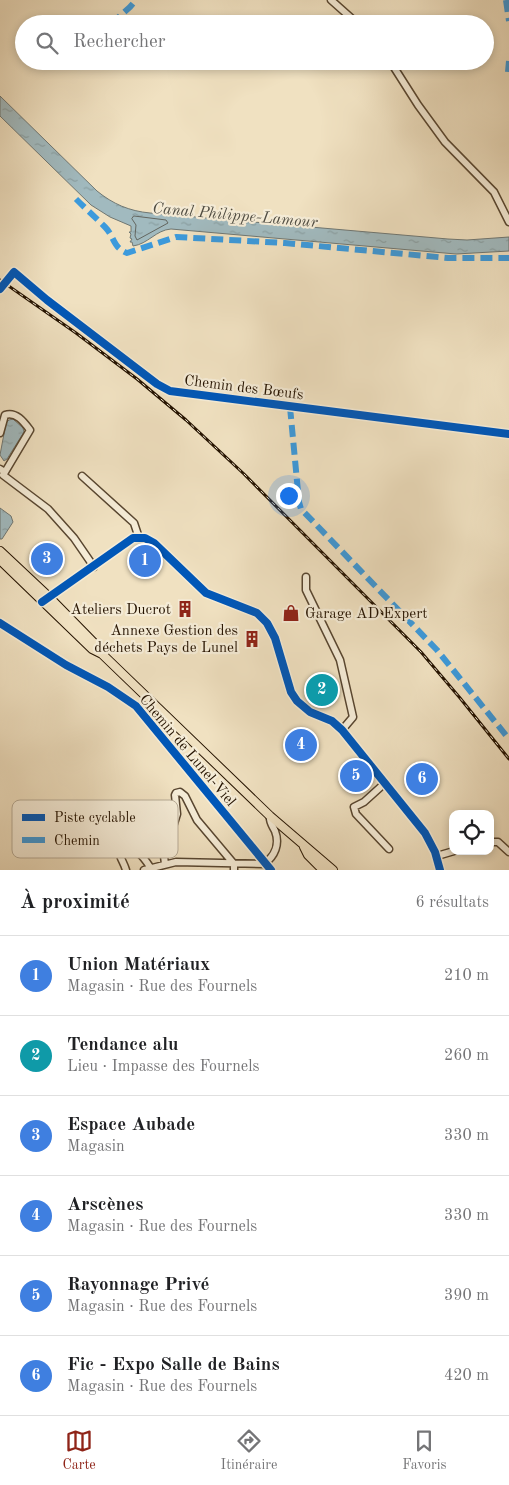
<!DOCTYPE html>
<html lang="fr">
<meta charset="utf-8">
<style>
:root{--surface:#fff;--page:#f2f2f2;--text:#202124;--muted:#757577;--line:#e0e0e0;--accent:#8f2418}
body{margin:0;font-family:"Old Standard TT",serif;background:var(--page);color:var(--text)}
.controls{position:absolute;right:15px;bottom:15px;display:grid;overflow:hidden;border-radius:10px;box-shadow:0 2px 8px #0003}
.controls button{width:45px;height:45px;display:grid;place-items:center;padding:0;border:0;border-bottom:1px solid var(--line);background:var(--surface);color:var(--text);font:25px sans-serif}
.you{position:absolute;left:288px;top:495px;width:18px;height:18px;margin:-12px;border:4px solid #fff;border-radius:50%;background:#1a73e8;box-shadow:0 0 0 8px #1a73e833}
.badge{display:grid;place-items:center;width:32px;height:32px;border-radius:50%;background:var(--accent);color:#fff;font-size:16px;font-weight:700}
.pin{position:absolute;translate:-50% -50%;border:2px solid #fff;box-shadow:0 1px 5px #0006}
.list{margin:0;padding:0;list-style:none}
h2{display:flex;justify-content:space-between;align-items:center;height:65px;margin:0;padding:0 20px;font-size:21px}
h2 small{font-size:16px;font-weight:400;color:var(--muted)}
.list li{display:grid;grid-template-columns:32px 1fr auto;gap:15px;align-items:center;box-sizing:border-box;height:80px;padding:0 20px;border-top:1px solid var(--line)}
.list b{display:block;font-size:19px;white-space:nowrap}
.list p{margin:0;font-size:16px;white-space:nowrap;color:var(--muted)}
.list em{font-size:16px;font-style:normal;color:var(--muted)}
.icon{flex:none;width:28px;height:28px;fill:none;stroke:currentColor;stroke-width:2;stroke-linecap:round;stroke-linejoin:round}
.map{position:relative;flex:none;width:509px;height:870px;overflow:hidden}
.search{position:absolute;background:var(--surface);box-shadow:0 2px 8px #0003;left:15px;right:15px;top:15px;height:55px;display:flex;align-items:center;gap:12px;box-sizing:border-box;padding:0 18px;border-radius:28px;color:var(--muted);font-size:19px}
.sheet{height:545px;background:var(--surface)}
nav{display:flex;justify-content:space-around;align-items:center;box-sizing:border-box;height:70px;border-top:1px solid var(--line);background:var(--surface);font-size:14px;color:var(--muted)}
nav a{display:grid;justify-items:center;gap:2px}
nav .on{color:var(--accent)}
.map>svg:first-child{display:block}
</style>
<div class="map">
<svg width="509" height="870" viewBox="0 0 509 870">
<defs>
<pattern id="water-ripples" width="26" height="14" patternUnits="userSpaceOnUse" patternTransform="scale(1.25)"><rect width="26" height="14" fill="#a1babf"/><path d="M2 4q2-2 4 0t4 0M15 11q2-2 4 0t4 0" fill="none" stroke="#8a9fa2"/></pattern>
</defs>
<rect width="100%" height="100%" fill="#f0e1c1"/>
<filter id="stains"><feTurbulence type="fractalNoise" baseFrequency=".004" numOctaves="4"/><feColorMatrix values="0 0 0 0 .2 0 0 0 0 .09 0 0 0 0 .02 0 0 0 .5 -.17"/></filter>
<radialGradient id="worn" r=".72"><stop offset=".6" stop-color="#630" stop-opacity="0"/><stop offset="1" stop-color="#630" stop-opacity=".3"/></radialGradient>
<path fill="url(#water-ripples)" stroke="#6f7773" d="M0,96L97,191C113,204 129,211 150,213L448,239L467,240L509,237V251L456,254L171,229C156,230 148,244 133,246L132,242H130L132,239L130,238L131,234L129,232H131V226L110,217L91,205L0,116Z
M13,419L23,428L24,432L7,459L4,461L0,455L6,423L9,420Z
M0,508L11,516L13,522L2,539H0Z"/>
<g fill="none" stroke-linecap="round" stroke-linejoin="round">
<path stroke="#636660" stroke-width="1" d="M134,216L166,220L168,223L137,240L135,236L136,225L132,219Z"/>
<g stroke="#584630" stroke-width="9">
<path id="minor" d="M331,0L358,24
M390,61L418,105L445,142L494,192L509,222
M0,289L14,272L47,300L157,384L170,391L509,434
M0,433L5,415C16,411 24,422 30,430L5,472
M0,469L5,472L3,475L48,509L74,538L94,567
M82,476L134,523L139,538
M306,577V590L340,660L353,717L342,730
M45,600L133,538H145L154,543L206,593L257,613L267,623L275,638L291,692L297,701L310,712L332,721L342,730L425,833L435,852L440,870
M0,623L66,665L108,687L136,706L271,870
M385,783L364,802L354,807L356,814L389,849
M490,842H498L509,852
M437,856L454,851
M165,864L164,856L177,814L175,795L176,793L180,792L185,796L197,820L234,864V870
M126,870C124,863 120,858 119,852L121,848C136,847 143,856 150,867
M144,870L176,862L264,864C275,856 280,844 275,831C272,825 269,822 270,816"/>
</g>
<g stroke="#251300" stroke-width="10">
<path id="major" d="M0,551L49,597L97,646L101,653
M0,560L92,649L102,654L270,816L333,870
M304,847L308,855L323,870"/>
</g>
<use href="#minor" stroke="#f5ecd7" stroke-width="6"/>
<use href="#major" stroke="#f0e1c1" stroke-width="8"/>
<g stroke="#251300" stroke-width="3">
<path id="rail" d="M0,280L76,333L137,379L186,420L244,474L421,652L460,698L509,759"/>
</g>
<use href="#rail" stroke="#f5ecd7" stroke-width="1" stroke-dasharray="4" stroke-linecap="butt"/>
<path stroke="#3c9adc" stroke-width="6" stroke-dasharray="12 6" stroke-linecap="butt" d="M506,0L509,21
M70,24L80,21L93,24
M111,24L130,7L136,0
M508,72L509,61
M76,199C85,208 95,217 105,227C115,237 112,247 127,253L176,237L285,243L448,258H509
M290,407L299,502L301,509L437,650L509,739"/>
<g stroke="#f5ecd7" stroke-width="11">
<path id="cycleway" d="M0,289L14,272L47,300L157,384L170,391L509,434
M42,602L133,538H145L154,543L206,593L257,613L267,623L275,638L291,692L297,701L310,712L332,721L342,730L425,833L435,852L440,870
M0,623L66,665L108,687L136,706L271,870"/>
</g>
<use href="#cycleway" stroke="#0057b8" stroke-width="8"/>
</g>
<defs>
<g id="building-bare" transform="scale(1.35)"><path d="M-4-6H4V6H1V3H-1V6H-4ZM-2.5-4.3h1.7v1.8h-1.7ZM.8-4.3h1.7v1.8H.8ZM-2.5-1h1.7V.8h-1.7ZM.8-1h1.7V.8H.8Z" fill="#8f2418" stroke="#f5ecd7" stroke-width="2.5" paint-order="stroke"/></g>
<g id="shop-bare" transform="scale(1.35)"><path d="M-5-2.5h2.3a2.7 3.5 0 0 1 5.4 0H5L5.5 6h-11ZM-1.5-2.5h3a1.5 2.3 0 0 0-3 0Z" fill="#8f2418" stroke="#f5ecd7" stroke-width="2.5" paint-order="stroke"/></g>
</defs>
<g fill-rule="evenodd">
<use href="#building-bare" x="185" y="609"/>
<use href="#shop-bare" x="291" y="613"/>
<use href="#building-bare" x="252" y="639"/>
</g>
<g text-anchor="middle" stroke-width="4.5" stroke-linejoin="round" paint-order="stroke">
<g font-size="15" fill="#251300" stroke="#f5ecd7">
<text transform="translate(244 387) rotate(7)" y="5">Chemin des Bœufs</text>
<text transform="translate(188 750) rotate(50)" y="5">Chemin de Lunel-Viel</text>
</g>
<g font-size="15" fill="#251300" stroke="#f5ecd7" text-anchor="end">
<text x="171" y="614">Ateliers Ducrot</text>
<text x="305" y="618" text-anchor="start">Garage AD Expert</text>
<text x="238" y="635">Annexe Gestion des<tspan x="238" dy="17">déchets Pays de Lunel</tspan></text>
</g>
<g font-size="16" font-style="italic" fill="#504d43" stroke="#f5ecd7">
<text transform="translate(235 214) rotate(5)" y="6">Canal Philippe-Lamour</text>
</g>
</g>
<rect x="12" y="800" width="166" height="58" rx="8" fill="#f5ecd7" stroke="#b7ab96" stroke-width="1"/>
<rect x="22" y="814" width="23" height="7" fill="#0057b8"/>
<rect x="22" y="837" width="23" height="6" fill="#3c9adc"/>
<g font-size="14" fill="#251300">
<text x="54" y="822">Piste cyclable</text>
<text x="54" y="845">Chemin</text>
</g>
<rect width="100%" height="100%" filter="url(#stains)"/>
<rect width="100%" height="100%" fill="url(#worn)"/>
</svg>
<div class="controls">
<button><svg class="icon" aria-label="locate" viewBox="0 0 24 24"><circle cx="12" cy="12" r="6"/><path d="M12 2v4M12 18v4M2 12h4M18 12h4"/></svg></button>
</div>
<div class="you"></div>
<div class="pin badge" style="left:145px;top:561px;background:#3f7fe0">1</div>
<div class="pin badge" style="left:322px;top:690px;background:#0f9aa8">2</div>
<div class="pin badge" style="left:47px;top:559px;background:#3f7fe0">3</div>
<div class="pin badge" style="left:301px;top:745px;background:#3f7fe0">4</div>
<div class="pin badge" style="left:356px;top:776px;background:#3f7fe0">5</div>
<div class="pin badge" style="left:422px;top:779px;background:#3f7fe0">6</div>
<div class="search"><svg class="icon" aria-label="search" viewBox="0 0 24 24"><circle cx="10" cy="10" r="6"/><path d="M15 15l6 6"/></svg>Rechercher</div>
</div>
<section class="sheet">
<h2>À proximité<small>6 résultats</small></h2>
<ul class="list">
<li><span class="badge" style="background:#3f7fe0">1</span><div><b>Union Matériaux</b><p>Magasin · Rue des Fournels</p></div><em>210 m</em></li>
<li><span class="badge" style="background:#0f9aa8">2</span><div><b>Tendance alu</b><p>Lieu · Impasse des Fournels</p></div><em>260 m</em></li>
<li><span class="badge" style="background:#3f7fe0">3</span><div><b>Espace Aubade</b><p>Magasin</p></div><em>330 m</em></li>
<li><span class="badge" style="background:#3f7fe0">4</span><div><b>Arscènes</b><p>Magasin · Rue des Fournels</p></div><em>330 m</em></li>
<li><span class="badge" style="background:#3f7fe0">5</span><div><b>Rayonnage Privé</b><p>Magasin · Rue des Fournels</p></div><em>390 m</em></li>
<li><span class="badge" style="background:#3f7fe0">6</span><div><b>Fic - Expo Salle de Bains</b><p>Magasin · Rue des Fournels</p></div><em>420 m</em></li>
</ul>
</section>
<nav>
<a class="on"><svg class="icon" aria-label="map" viewBox="0 0 24 24"><path d="M3 6l6-2 6 2 6-2v14l-6 2-6-2-6 2zM9 4v14M15 6v14"/></svg>Carte</a>
<a><svg class="icon" aria-label="directions" viewBox="0 0 24 24"><path d="M12 3l9 9-9 9-9-9zM9 14v-3h6M13 9l2 2-2 2"/></svg>Itinéraire</a>
<a><svg class="icon" aria-label="saved" viewBox="0 0 24 24"><path d="M7 4h10v16l-5-4-5 4z"/></svg>Favoris</a>
</nav>
